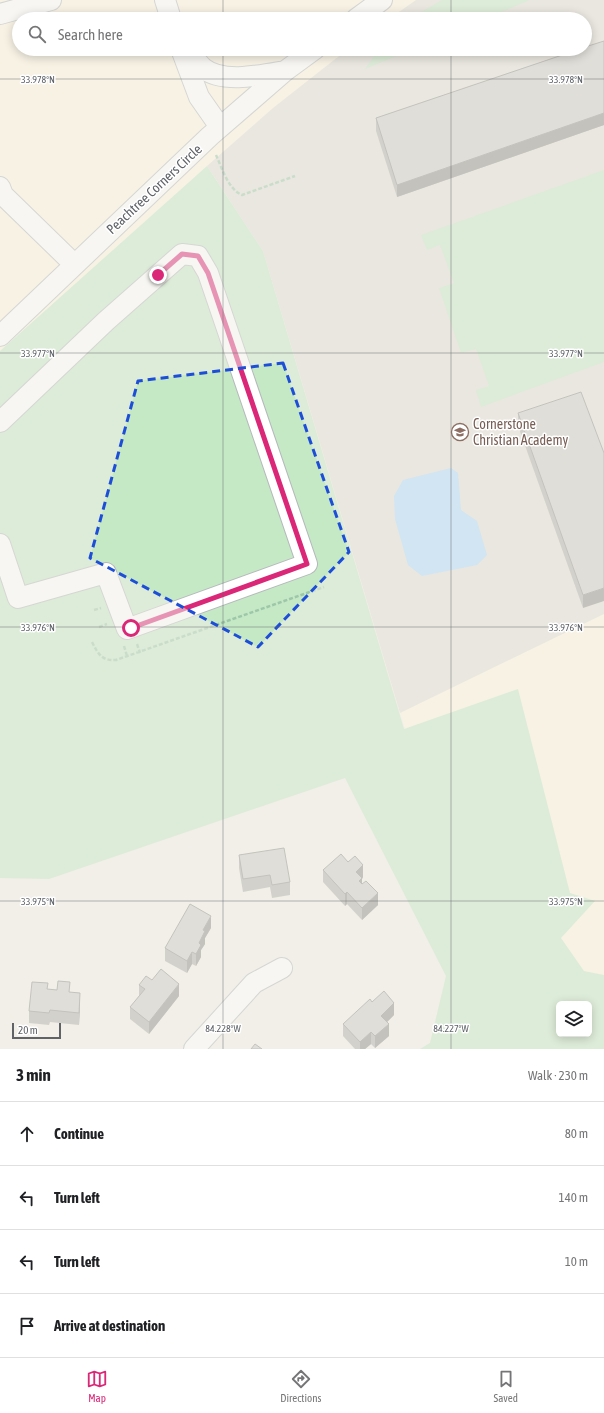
<!DOCTYPE html>
<meta charset="utf-8">
<style>
:root{--surface:#fff;--page:#f2f2f2;--text:#202124;--muted:#757577;--line:#e0e0e0;--accent:#db2777}
body{margin:0;font-family:"Asap Condensed",sans-serif;background:var(--page);color:var(--text)}
.controls{position:absolute;right:12px;bottom:12px;display:grid;overflow:hidden;border-radius:6px;box-shadow:0 2px 10px #0003}
.controls button{width:36px;height:36px;display:grid;place-items:center;padding:0;border:0;border-bottom:1px solid var(--line);background:var(--surface);color:var(--text);font:20px sans-serif}
.scale{position:absolute;left:12px;bottom:10px;width:49px;box-sizing:border-box;padding-left:4px;border:2px solid #5f6368;border-top:0;font-size:11px;line-height:14px;white-space:nowrap;color:#5f6368;-webkit-text-stroke:3px #fff;paint-order:stroke}
.stop{position:absolute;width:12px;height:12px;margin:-9px;border:3px solid #db2777;border-radius:50%;background:#fff}
.stop.end{background:#db2777;border-color:#fff;box-shadow:0 1px 4px #0008}
.list{margin:0;padding:0;list-style:none}
h2{display:flex;justify-content:space-between;align-items:center;height:52px;margin:0;padding:0 16px;font-size:17px}
h2 small{font-size:13px;font-weight:400;color:var(--muted)}
.list li{display:grid;grid-template-columns:26px 1fr auto;gap:12px;align-items:center;box-sizing:border-box;height:64px;padding:0 16px;border-top:1px solid var(--line)}
.list b{display:block;font-size:15px;white-space:nowrap}
.list em{font-size:13px;font-style:normal;color:var(--muted)}
.icon{flex:none;width:22px;height:22px;fill:none;stroke:currentColor;stroke-width:2;stroke-linecap:round;stroke-linejoin:round}
.map{position:relative;flex:none;width:604px;height:1049px;overflow:hidden}
.search{position:absolute;background:var(--surface);box-shadow:0 2px 10px #0003;left:12px;right:12px;top:12px;height:44px;display:flex;align-items:center;gap:10px;box-sizing:border-box;padding:0 14px;border-radius:22px;color:var(--muted);font-size:15px}
.sheet{height:308px;background:var(--surface)}
nav{display:flex;justify-content:space-around;align-items:center;box-sizing:border-box;height:56px;border-top:1px solid var(--line);background:var(--surface);font-size:11px;color:var(--muted)}
nav a{display:grid;justify-items:center;gap:2px}
nav .on{color:var(--accent)}
.map>svg:first-child{display:block}
</style>
<div class="map">
<svg width="604" height="1049" viewBox="0 0 604 1049">
<rect width="100%" height="100%" fill="#f1efe8"/>
<path fill="#fef7e0" fill-rule="evenodd" d="M0,0H604V1049L497,1027L400,713L263,251L207,167L0,351ZM19,19H585V49H19ZM559,1004H589V1034H559Z"/>
<path fill="#e1ded6" d="M416,0H604V614L400,713L263,251L207,166L273,108L348,49H585V19H389Z"/>
<path fill="#c5e8c5" fill-rule="evenodd" d="M442,0H530L485,19H409Z
M379,49H413L365,69Z
M207,166L263,251L404,729L518,689L570,893L595,901L561,938L584,971L604,975V1049H420L430,1043L446,976L345,778L49,879L0,878V351ZM559,1004H589V1034H559Z
M604,170V362L481,407L476,390L489,386L476,349L461,353L439,288L454,283L440,245L427,250L421,235Z"/>
<path fill="#aadaff" d="M451,468L458,473L461,510L477,521L487,555L477,565L422,576L408,565L395,519L394,496L403,480Z"/>
<g fill="none" stroke-linecap="round" stroke-linejoin="round">
<g stroke="#b5b8bc" stroke-width="22">
<path id="minor" d="M165,0L171,19
M0,14L51,0
M356,19L382,0
M181,49L199,97L220,127
M187,49C192,55 197,62 203,68C222,84 262,75 285,71
M0,187L3,195L74,264
M0,336L210,136L285,71L315,49
M0,422L106,321L182,254L198,256L208,273L307,564L127,629L106,573L18,598L0,544
M194,1049L254,983L282,968"/>
</g>
<path stroke="#9cc7a9" stroke-width="2.5" stroke-dasharray="4 2" stroke-linecap="butt" d="M216,155C222,168 228,189 242,195L295,176
M94,610L101,608
M99,627L107,624
M92,642C98,654 102,661 116,660L324,587
M137,644L140,653
M124,646L127,656"/>
<use href="#minor" stroke="#fff" stroke-width="20"/>
</g>
<path fill="#afaea9" d="M604,41V125L397,197L376,131V118Z
M518,413L604,453L583,608L518,426Z
M239,855L290,882V895L272,898L270,887L243,892L239,868Z
M323,870L363,877L362,879V884L378,905L362,920L347,904L345,906L323,882Z
M211,928L205,938V944L201,950V957L196,966L192,964L187,973L165,961V948Z
M152,980L179,996L149,1034L130,1019V1007L139,996V985Z
M48,990L70,992L80,1005L79,1025L50,1022L49,1025L29,1023V1011Z
M372,1002L394,1015L387,1022L389,1036L375,1048L371,1044L365,1049H355L343,1036V1024Z"/>
<path fill="#8f8d8a" d="M604,113V125L397,197V185Z
M604,588V601L583,608V595Z
M363,865V877L362,879V890L356,872Z
M347,892V904L345,906V894Z
M378,893V905L362,920V908Z
M211,916V928L205,938V944L201,950V957L196,966V954L199,943L203,930Z
M192,952V964L187,973V961Z
M179,984V996L149,1034V1022Z
M80,993V1005L79,1025V1013Z
M394,1003V1015L381,1028V1016Z
M389,1024V1036L375,1048V1036Z
M371,1032V1044L365,1049H360V1042Z"/>
<path fill="#cccac5" stroke="#8f8d8a" d="M604,41V113L397,185L376,118L580,49H585V47Z
M581,392L604,453V588L583,595L518,413Z
M284,848L290,882L272,885L270,875L243,879L239,855Z
M341,854L348,862L355,856L363,865L356,872L362,878L359,881L362,884L366,881L378,893L362,908L347,892L345,894L323,870Z
M190,904L211,916L203,930L205,931L199,943L201,945L196,954L192,952L187,961L165,948Z
M161,969L179,984L149,1022L130,1007L145,989L139,985L146,976L152,980Z
M58,981L70,982L69,992L80,993L79,1013L50,1010L49,1013L29,1011L32,982L48,983L47,989L57,990Z
M384,991L394,1003L381,1016L389,1024L375,1036L371,1032L360,1042L343,1024L370,999L372,1002Z
M255,1044L262,1049H251Z"/>
<g fill="none" stroke-linecap="round" stroke-linejoin="round">
<path stroke="#db2777" stroke-width="5" d="M131,628L307,564L208,273L198,256L182,254L158,275"/>
</g>
<path d="M0 0H604V1049H0ZM283,363L349,552L258,647L90,558L138,381Z" fill="#f1efe8" fill-opacity=".55" fill-rule="evenodd"/>
<path fill="none" stroke="#1d4ed8" stroke-width="3" stroke-dasharray="8 5" stroke-linejoin="round" d="M283,363L349,552L258,647L90,558L138,381Z"/>
<path fill="none" stroke="#5f6368" stroke-width="1" stroke-opacity="0.45" d="M223,0V19M451,0V19M223,49V1049M451,49V1049M0,79H604M0,353H604M0,627H604M0,901H604"/>
<defs>
<g id="school-ring" transform="scale(0.9)"><circle r="9.5" fill="#fff" stroke="#8d6e63" stroke-width="1.5"/><path d="M0-5L7-2L0 1L-7-2ZM-4 1L0 2.5L4 1V4Q0 6-4 4Z" fill="#8d6e63"/></g>
</defs>
<g fill-rule="evenodd">
<use href="#school-ring" x="460" y="432"/>
</g>
<g text-anchor="middle" stroke-width="3" stroke-linejoin="round" paint-order="stroke">
<g font-size="14" fill="#5f6368" stroke="#fff">
<text transform="translate(154 189) rotate(-43)" y="5">Peachtree Corners Circle</text>
</g>
<g font-size="14" fill="#785e54" stroke="#fff" text-anchor="start">
<text x="473" y="429">Cornerstone<tspan x="473" dy="16">Christian Academy</tspan></text>
</g>
</g>
<g font-size="10" text-anchor="middle" fill="#5f6368" stroke="#fff" stroke-width="3" stroke-linejoin="round" paint-order="stroke">
<text x="38" y="83">33.978°N</text>
<text x="566" y="83">33.978°N</text>
<text x="38" y="357">33.977°N</text>
<text x="566" y="357">33.977°N</text>
<text x="38" y="631">33.976°N</text>
<text x="566" y="631">33.976°N</text>
<text x="38" y="905">33.975°N</text>
<text x="566" y="905">33.975°N</text>
<text x="223" y="1032">84.228°W</text>
<text x="451" y="1032">84.227°W</text>
</g>
</svg>
<div class="controls">
<button><svg class="icon" aria-label="layers" viewBox="0 0 24 24"><path d="M12 4l9 5-9 5-9-5zM3 14l9 5 9-5"/></svg></button>
</div>
<div class="scale">20 m</div>
<div class="stop" style="left:131px;top:628px"></div>
<div class="stop end" style="left:158px;top:275px"></div>
<div class="search"><svg class="icon" aria-label="search" viewBox="0 0 24 24"><circle cx="10" cy="10" r="6"/><path d="M15 15l6 6"/></svg>Search here</div>
</div>
<section class="sheet">
<h2>3 min<small>Walk · 230 m</small></h2>
<ul class="list">
<li><svg class="icon" aria-label="ahead" viewBox="0 0 24 24"><path d="M12 20V5M6 11l6-6 6 6"/></svg><div><b>Continue</b></div><em>80 m</em></li>
<li><svg class="icon" aria-label="left" viewBox="0 0 24 24"><path d="M17 20v-9H6M10 6l-5 5 5 5"/></svg><div><b>Turn left</b></div><em>140 m</em></li>
<li><svg class="icon" aria-label="left" viewBox="0 0 24 24"><path d="M17 20v-9H6M10 6l-5 5 5 5"/></svg><div><b>Turn left</b></div><em>10 m</em></li>
<li><svg class="icon" aria-label="arrive" viewBox="0 0 24 24"><path d="M6 21V4h12l-3 4 3 4H6"/></svg><div><b>Arrive at destination</b></div></li>
</ul>
</section>
<nav>
<a class="on"><svg class="icon" aria-label="map" viewBox="0 0 24 24"><path d="M3 6l6-2 6 2 6-2v14l-6 2-6-2-6 2zM9 4v14M15 6v14"/></svg>Map</a>
<a><svg class="icon" aria-label="directions" viewBox="0 0 24 24"><path d="M12 3l9 9-9 9-9-9zM9 14v-3h6M13 9l2 2-2 2"/></svg>Directions</a>
<a><svg class="icon" aria-label="saved" viewBox="0 0 24 24"><path d="M7 4h10v16l-5-4-5 4z"/></svg>Saved</a>
</nav>
